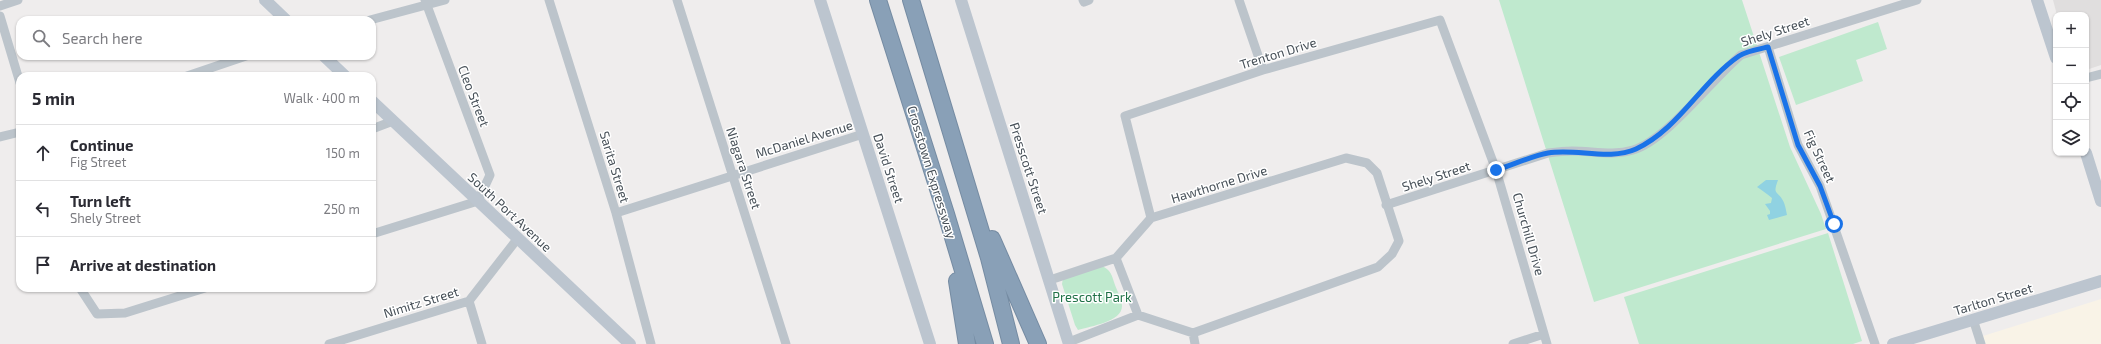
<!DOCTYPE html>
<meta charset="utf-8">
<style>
:root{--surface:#fff;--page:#f7f7f7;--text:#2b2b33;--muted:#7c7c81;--line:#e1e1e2}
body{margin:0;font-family:"Exo 2",sans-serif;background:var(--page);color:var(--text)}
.controls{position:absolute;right:12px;top:12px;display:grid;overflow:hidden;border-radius:8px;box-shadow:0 1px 3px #0004}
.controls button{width:36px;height:36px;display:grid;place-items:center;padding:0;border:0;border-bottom:1px solid var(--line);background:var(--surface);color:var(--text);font:20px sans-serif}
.stop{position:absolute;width:12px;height:12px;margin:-9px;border:3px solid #1a73e8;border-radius:50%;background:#fff}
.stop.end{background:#1a73e8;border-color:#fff;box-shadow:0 1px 4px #0008}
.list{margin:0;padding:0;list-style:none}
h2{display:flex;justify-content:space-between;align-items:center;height:52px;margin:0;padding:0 16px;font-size:17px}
h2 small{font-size:13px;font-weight:400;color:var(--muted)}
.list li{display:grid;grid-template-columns:26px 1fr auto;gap:12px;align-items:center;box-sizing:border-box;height:56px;padding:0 16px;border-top:1px solid var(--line)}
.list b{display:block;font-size:15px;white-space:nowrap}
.list p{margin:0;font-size:13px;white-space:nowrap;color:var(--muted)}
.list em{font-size:13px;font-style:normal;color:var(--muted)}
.icon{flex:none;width:22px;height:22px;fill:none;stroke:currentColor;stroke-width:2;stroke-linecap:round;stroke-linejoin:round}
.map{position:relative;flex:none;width:2101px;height:344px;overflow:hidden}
.search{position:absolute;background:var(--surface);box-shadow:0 1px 3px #0004;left:16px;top:16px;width:360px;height:44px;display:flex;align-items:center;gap:10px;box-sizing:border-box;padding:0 14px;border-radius:12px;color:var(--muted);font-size:15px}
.panel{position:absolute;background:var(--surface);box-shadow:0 1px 3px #0004;left:16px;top:72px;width:360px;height:220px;border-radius:12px}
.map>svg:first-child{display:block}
</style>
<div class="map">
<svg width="2101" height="344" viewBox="0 0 2101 344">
<rect width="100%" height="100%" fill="#efeded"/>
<path fill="#f9f3e7" d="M2101,299V344H1986L1983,336Z"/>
<path fill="#e0dede" d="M2053,0H2101V65L2086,70V15H2057Z"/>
<path fill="#bfe9ce" d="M1499,0H1742L1790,147L1821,214L1826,229L1594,302Z
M1878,22L1887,49L1856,60L1863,81L1796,105L1779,57Z
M1828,233L1862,341L1853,344H1639L1624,297Z
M1101,266C1111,269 1112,276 1115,285C1117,291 1122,299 1122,306C1122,322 1091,326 1078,330L1075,325L1062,284L1063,278Z"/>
<path fill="#90d2e2" d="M1766,180H1778C1773,194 1776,190 1782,199C1785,203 1786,210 1787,215L1769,220L1767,215L1770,214V211L1765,204L1771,203L1772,198C1767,194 1762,190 1757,187Z"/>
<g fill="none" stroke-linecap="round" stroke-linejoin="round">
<g stroke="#758ba2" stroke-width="18">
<path id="highway" d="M878,0L946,214L985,344
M911,0L989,258L1011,344
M992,239L1038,344
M957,281L967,344"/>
</g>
<path stroke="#bcc4cb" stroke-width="9" d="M549,0L616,213L651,344
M677,0L786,344
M1083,0L1084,2L1089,0
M1239,0L1263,70
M0,6L18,0
M0,16L20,83
M370,20L445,0
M1768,47L1798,145L1820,186L1875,344
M187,76L246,56
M2086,78L2101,74
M372,129L393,121
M0,137L20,132
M1386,205L1548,153C1556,152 1564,151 1572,151C1593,151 1613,156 1633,150C1666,141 1712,79 1741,55L1917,0
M616,213L863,134
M1151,218L1125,116L1263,70L1440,20L1496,170L1547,344
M372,234L478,201L490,175L425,0
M1116,258L1138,315
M1050,280L1116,258L1151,218L1346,158L1367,163L1377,173L1399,241L1392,254L1378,267L1193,333L1138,315L1069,342
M80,288L97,314L125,313L205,288
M469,301L482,344
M1973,319L1981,344
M1193,333L1195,344
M329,344L469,301L518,238
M1513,344L1544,334"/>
<path stroke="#bcc5cf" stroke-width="12" d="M265,0L286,20
M820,0L930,344
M961,0L1069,344
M2037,0L2056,58
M324,56L345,76
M372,101L630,344
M2086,153L2101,201
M1893,344L2101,281"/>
<use href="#highway" stroke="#89a0b7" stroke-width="16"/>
</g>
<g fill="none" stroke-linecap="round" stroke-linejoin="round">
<path stroke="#1a73e8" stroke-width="5" d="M1496,170C1513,165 1531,156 1548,153C1576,148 1609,161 1636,149C1679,129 1701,82 1739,56C1747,51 1759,49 1768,47L1798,145L1820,186L1834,224"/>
</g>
<g text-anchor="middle" stroke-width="3" stroke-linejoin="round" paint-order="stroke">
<g font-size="13" fill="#475058" stroke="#fff">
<text transform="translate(1775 31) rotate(-18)" y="5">Shely Street</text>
<text transform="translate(1278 53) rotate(-17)" y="5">Trenton Drive</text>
<text transform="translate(474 96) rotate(69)" y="5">Cleo Street</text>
<text transform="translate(804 139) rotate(-17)" y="5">McDaniel Avenue</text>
<text transform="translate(1820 156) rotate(65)" y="5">Fig Street</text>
<text transform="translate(615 167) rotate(73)" y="5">Sarita Street</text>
<text transform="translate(744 168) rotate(72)" y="5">Niagara Street</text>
<text transform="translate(889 168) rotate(72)" y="5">David Street</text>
<text transform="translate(1029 168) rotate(72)" y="5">Presscott Street</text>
<text transform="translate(932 172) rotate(73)" y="5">Crosstown Expressway</text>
<text transform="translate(1436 176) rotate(-18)" y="5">Shely Street</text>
<text transform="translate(1219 184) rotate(-17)" y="5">Hawthorne Drive</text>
<text transform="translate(510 212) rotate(43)" y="5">South Port Avenue</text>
<text transform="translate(1529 234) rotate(74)" y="5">Churchill Drive</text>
<text transform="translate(1993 299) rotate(-17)" y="5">Tarlton Street</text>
<text transform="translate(421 302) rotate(-17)" y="5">Nimitz Street</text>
</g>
<g font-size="13" fill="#207147" stroke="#fff">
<text x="1092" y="302">Prescott Park</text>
</g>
</g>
</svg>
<div class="controls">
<button>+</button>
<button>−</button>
<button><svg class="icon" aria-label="locate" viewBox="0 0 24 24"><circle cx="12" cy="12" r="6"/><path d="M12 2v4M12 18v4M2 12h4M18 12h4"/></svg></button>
<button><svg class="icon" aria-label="layers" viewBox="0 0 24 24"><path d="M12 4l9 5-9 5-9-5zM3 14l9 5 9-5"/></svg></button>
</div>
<div class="stop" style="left:1834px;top:224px"></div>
<div class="stop end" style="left:1496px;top:170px"></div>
<div class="search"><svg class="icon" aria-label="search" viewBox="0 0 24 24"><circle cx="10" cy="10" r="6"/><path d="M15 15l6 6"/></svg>Search here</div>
<section class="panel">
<h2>5 min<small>Walk · 400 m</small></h2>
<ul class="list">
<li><svg class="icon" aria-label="ahead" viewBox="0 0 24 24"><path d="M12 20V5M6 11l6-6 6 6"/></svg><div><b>Continue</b><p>Fig Street</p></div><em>150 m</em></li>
<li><svg class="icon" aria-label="left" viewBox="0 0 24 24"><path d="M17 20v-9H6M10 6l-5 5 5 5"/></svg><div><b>Turn left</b><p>Shely Street</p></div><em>250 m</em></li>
<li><svg class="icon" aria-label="arrive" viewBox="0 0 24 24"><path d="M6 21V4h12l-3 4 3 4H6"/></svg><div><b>Arrive at destination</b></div></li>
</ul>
</section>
</div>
